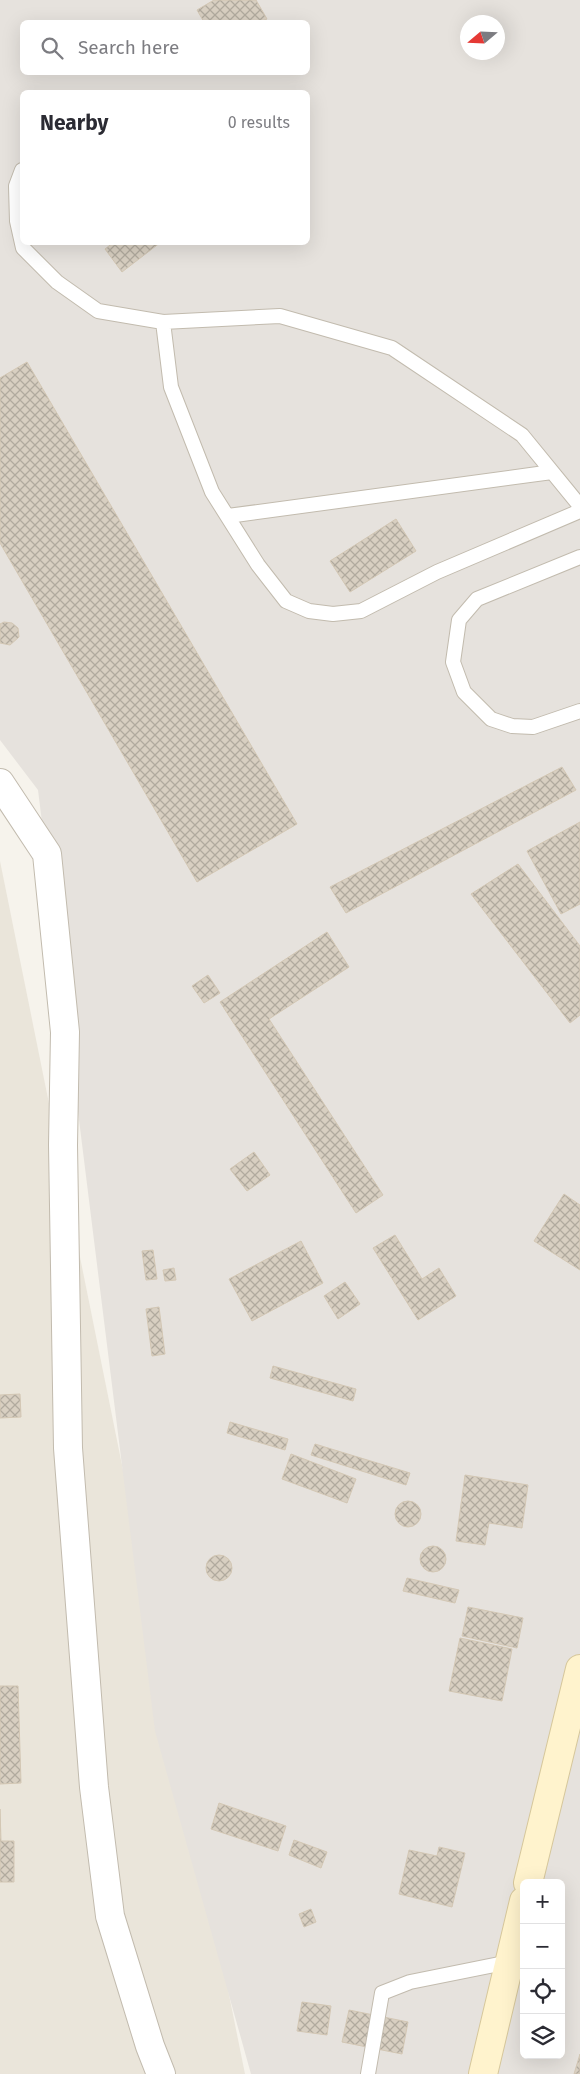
<!DOCTYPE html>
<meta charset="utf-8">
<style>
:root{--surface:#fff;--page:#f2f2f3;--text:#2b2b33;--muted:#7c7c81;--line:#e1e1e2}
body{margin:0;font-family:"Fira Sans",sans-serif;background:var(--page);color:var(--text)}
.controls{position:absolute;right:15px;bottom:15px;display:grid;overflow:hidden;border-radius:8px;box-shadow:0 5px 20px #0002}
.controls button{width:45px;height:45px;display:grid;place-items:center;padding:0;border:0;border-bottom:1px solid var(--line);background:var(--surface);color:var(--text);font:25px sans-serif}
.compass{position:absolute;left:460px;top:15px;width:45px;height:45px;border-radius:50%;background:var(--surface);box-shadow:0 5px 20px #0002;rotate:251deg}
.list{margin:0;padding:0;list-style:none}
h2{display:flex;justify-content:space-between;align-items:center;height:65px;margin:0;padding:0 20px;font-size:21px}
h2 small{font-size:16px;font-weight:400;color:var(--muted)}
.icon{flex:none;width:28px;height:28px;fill:none;stroke:currentColor;stroke-width:2;stroke-linecap:round;stroke-linejoin:round}
.map{position:relative;flex:none;width:580px;height:2074px;overflow:hidden}
.search{position:absolute;background:var(--surface);box-shadow:0 5px 20px #0002;left:20px;top:20px;width:290px;height:55px;display:flex;align-items:center;gap:12px;box-sizing:border-box;padding:0 18px;border-radius:8px;color:var(--muted);font-size:19px}
.panel{position:absolute;background:var(--surface);box-shadow:0 5px 20px #0002;left:20px;top:90px;width:290px;height:155px;border-radius:8px}
.map>svg:first-child{display:block}
</style>
<div class="map">
<svg width="580" height="2074" viewBox="0 0 580 2074">
<defs>
<pattern id="building-cross-hatch" width="8" height="8" patternUnits="userSpaceOnUse" patternTransform="scale(1.25)"><rect width="8" height="8" fill="#d8cfc1"/><path d="M0 0l8 8M0 8l8-8" fill="none" stroke="#b1aa9e"/></pattern>
</defs>
<rect width="100%" height="100%" fill="#f6f3ec"/>
<path fill="#eae5da" d="M0,861L245,2074H0Z"/>
<path fill="#e6e2dd" fill-rule="evenodd" d="M0,0H580V2074H251L155,1731L38,790L0,740ZM22,22H308V72H22ZM468,22H498V52H468ZM22,92H308V242H22ZM524,1883H561V2055H524Z"/>
<path fill="url(#building-cross-hatch)" stroke="#d3c7b4" d="M214,0H256L267,19L260,22H204L197,10Z
M114,242H161L122,272L105,249Z
M27,362L297,824L197,882L0,543V378Z
M396,519L416,551L350,592L330,561Z
M4,622L12,623L18,628L19,637L10,645L0,643V624Z
M562,767L576,790L346,913L330,887Z
M580,822V904L561,914L527,851Z
M518,864L580,946V1015L570,1023L471,894Z
M327,932L349,967L269,1019L383,1195L356,1213L220,1002Z
M208,975L220,993L204,1003L192,986Z
M254,1152L270,1175L247,1191L230,1169Z
M564,1194L580,1205V1270L534,1241Z
M395,1235L422,1279L439,1268L456,1296L418,1320L373,1248Z
M301,1241L323,1283L252,1321L229,1279Z
M153,1250L157,1279L146,1280L142,1251Z
M174,1268L176,1280L165,1281L163,1270Z
M345,1282L360,1304L338,1319L324,1296Z
M159,1307L165,1354L152,1356L146,1309Z
M273,1366L356,1389L353,1401L270,1378Z
M20,1394L21,1417L0,1418V1395Z
M230,1422L288,1439L285,1450L227,1433Z
M315,1444L410,1473L406,1485L311,1455Z
M291,1454L356,1479L347,1503L282,1479Z
M465,1475L528,1485L522,1528L489,1523L485,1545L456,1541Z
M395 1514a13 13 0 1 1 26 0a13 13 0 1 1-26 0Z
M420 1559a13 13 0 1 1 26 0a13 13 0 1 1-26 0Z
M206 1568a13 13 0 1 1 26 0a13 13 0 1 1-26 0Z
M407,1578L459,1590L455,1603L403,1591Z
M468,1607L523,1618L517,1648L462,1636Z
M460,1638L512,1649L502,1701L449,1691Z
M0,1686H18L21,1783L0,1784Z
M219,1803L286,1826L278,1851L211,1829Z
M0,1809L1,1841H14V1882H0Z
M294,1840L327,1852L321,1868L289,1855Z
M439,1847L465,1853L452,1907L399,1894L409,1850L437,1856Z
M311,1909L316,1922L304,1927L299,1914Z
M302,2002L331,2006L327,2035L297,2031Z
M349,2010L408,2022L402,2054L342,2042Z
M580,2054V2074H574Z"/>
<g fill="none" stroke-linecap="round" stroke-linejoin="round">
<g stroke="#c2bbae" stroke-width="16">
<path id="service" d="M22,170L16,186L17,221L23,248L57,282L98,311L163,322L280,316L392,348L522,435L580,506
M163,322L171,387L212,492L258,565L286,601L309,611L333,614L361,611L437,572L580,511
M228,516L552,472
M580,557L477,599L459,620L453,662L464,692L491,719L512,726L533,727L580,711
M368,2074L382,1993L410,1982L509,1962"/>
</g>
<g stroke="#c2bbae" stroke-width="30">
<path id="minor" d="M0,783L47,854L65,1032L63,1145L68,1448L94,1787L110,1916L150,2046L161,2074"/>
</g>
<g stroke="#d6c79b" stroke-width="30">
<path id="secondary" d="M528,1883L580,1669
M483,2074L524,1901"/>
</g>
<use href="#service" stroke="#fff" stroke-width="14"/>
<use href="#minor" stroke="#fff" stroke-width="28"/>
<use href="#secondary" stroke="#fff3cd" stroke-width="28"/>
</g>
</svg>
<div class="controls">
<button>+</button>
<button>−</button>
<button><svg class="icon" aria-label="locate" viewBox="0 0 24 24"><circle cx="12" cy="12" r="6"/><path d="M12 2v4M12 18v4M2 12h4M18 12h4"/></svg></button>
<button><svg class="icon" aria-label="layers" viewBox="0 0 24 24"><path d="M12 4l9 5-9 5-9-5zM3 14l9 5 9-5"/></svg></button>
</div>
<svg class="compass" viewBox="-18 -18 36 36"><path d="M0-13l5 13h-10z" fill="#e53935"/><path d="M0 13l5-13h-10z" fill="#7c7c81"/></svg>
<div class="search"><svg class="icon" aria-label="search" viewBox="0 0 24 24"><circle cx="10" cy="10" r="6"/><path d="M15 15l6 6"/></svg>Search here</div>
<section class="panel">
<h2>Nearby<small>0 results</small></h2>
<ul class="list">
</ul>
</section>
</div>
